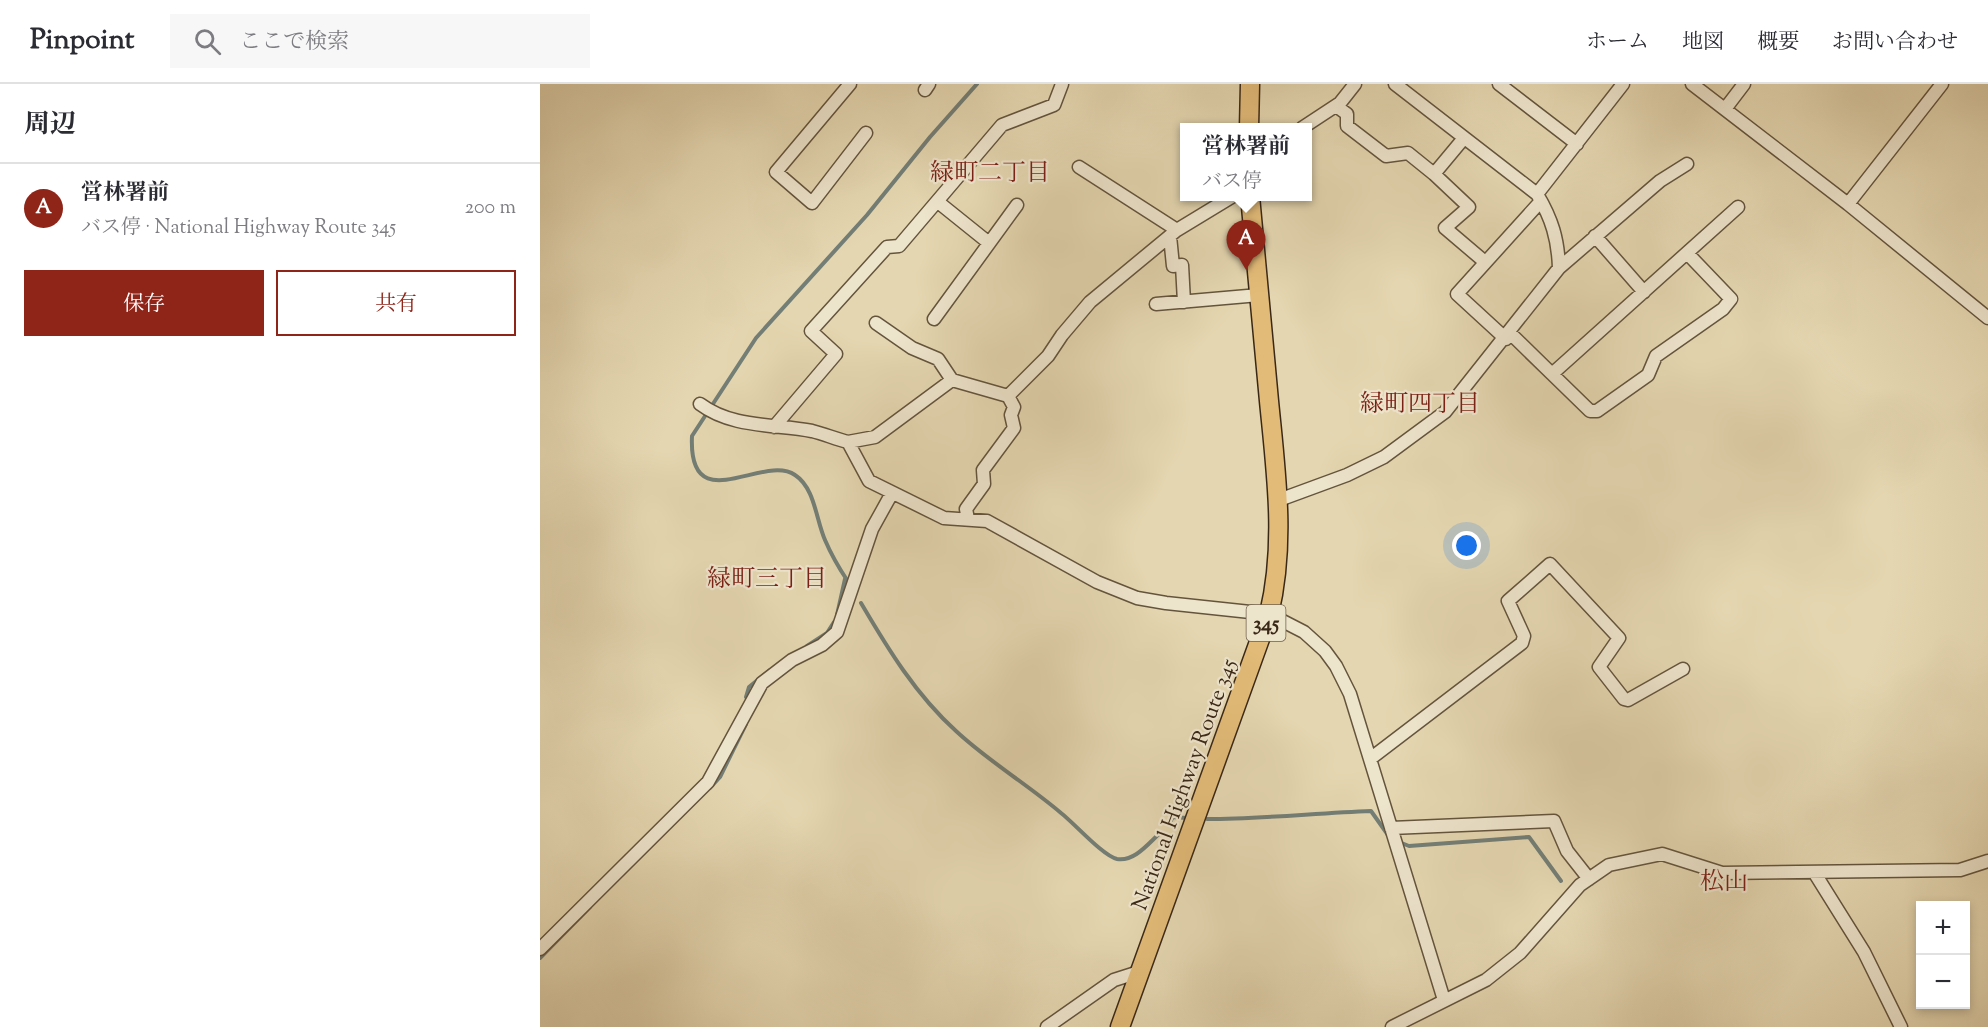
<!DOCTYPE html>
<html lang="ja">
<meta charset="utf-8">
<style>
:root{--surface:#fff;--page:#f7f7f7;--text:#2b2b33;--muted:#7c7c81;--line:#e1e1e2;--accent:#8f2418}
body{margin:0;font-family:"Sorts Mill Goudy","Noto Serif JP",serif;background:var(--page);color:var(--text)}
.controls{position:absolute;right:18px;bottom:18px;display:grid;overflow:hidden;border-radius:0px;box-shadow:0 3px 9px #0003}
.controls button{width:54px;height:54px;display:grid;place-items:center;padding:0;border:0;border-bottom:2px solid var(--line);background:var(--surface);color:var(--text);font:30px sans-serif}
.you{position:absolute;left:927px;top:462px;width:21px;height:21px;margin:-15px;border:4px solid #fff;border-radius:50%;background:#1a73e8;box-shadow:0 0 0 9px #1a73e833}
.badge{display:grid;place-items:center;width:39px;height:39px;border-radius:50%;background:var(--accent);color:#fff;font-size:20px;font-weight:700}
.pin{position:absolute;translate:-50% -50px;filter:drop-shadow(0 2px 3px #0008)}
.pin::after{content:'';position:absolute;top:32px;width:21px;height:18px;background:inherit;clip-path:polygon(0 0,100% 0,50% 100%)}
.popup{position:absolute;left:640px;top:39px;width:132px;height:78px;box-sizing:border-box;display:grid;place-content:center;border-radius:0px;background:var(--surface);filter:drop-shadow(0 2px 4px #0005);font-size:20px;white-space:nowrap;color:var(--muted)}
.popup b{font-size:22px;color:var(--text)}
.popup::after{content:'';position:absolute;left:50%;top:100%;margin-left:-12px;border:12px solid transparent;border-top-color:var(--surface)}
.list{margin:0;padding:0;list-style:none}
h2{display:flex;justify-content:space-between;align-items:center;height:78px;margin:0;padding:0 24px;font-size:26px}
h2 small{font-size:20px;font-weight:400;color:var(--muted)}
.list li{display:grid;grid-template-columns:39px 1fr auto;gap:18px;align-items:center;box-sizing:border-box;height:90px;padding:0 24px;border-top:2px solid var(--line)}
.list b{display:block;font-size:22px;white-space:nowrap}
.list p{margin:0;font-size:20px;white-space:nowrap;color:var(--muted)}
.list em{font-size:20px;font-style:normal;color:var(--muted)}
.actions{display:flex;gap:12px;padding:18px 24px}
.actions a{flex:1;padding:14px 0;border:2px solid var(--accent);border-radius:0px;text-align:center;font-size:21px;color:var(--accent)}
.actions .main{background:var(--accent);color:#fff}
.icon{flex:none;width:33px;height:33px;fill:none;stroke:currentColor;stroke-width:2;stroke-linecap:round;stroke-linejoin:round}
.map{position:relative;flex:none;width:1448px;height:943px;overflow:hidden}
header{display:flex;align-items:center;gap:36px;box-sizing:border-box;height:84px;padding:0 30px;background:var(--surface);border-bottom:2px solid var(--line)}
header strong{font-size:28px}
nav{display:flex;gap:33px;margin-inline-start:auto;font-size:21px}
.search{width:420px;height:54px;background:var(--page);display:flex;align-items:center;gap:15px;box-sizing:border-box;padding:0 21px;border-radius:0px;color:var(--muted);font-size:22px}
main{display:flex}
aside{flex:1;background:var(--surface)}
.map>svg:first-child{display:block}
</style>
<header>
<strong>Pinpoint</strong>
<div class="search"><svg class="icon" aria-label="search" viewBox="0 0 24 24"><circle cx="10" cy="10" r="6"/><path d="M15 15l6 6"/></svg>ここで検索</div>
<nav><a>ホーム</a><a>地図</a><a>概要</a><a>お問い合わせ</a></nav>
</header>
<main>
<aside>
<h2>周辺<small></small></h2>
<ul class="list">
<li><span class="badge">A</span><div><b>営林署前</b><p>バス停 · National Highway Route 345</p></div><em>200 m</em></li>
</ul>
<div class="actions"><a class="main">保存</a><a>共有</a></div>
</aside>
<div class="map">
<svg width="1448" height="943" viewBox="0 0 1448 943">
<rect width="100%" height="100%" fill="#e4d6b0"/>
<filter id="stains"><feTurbulence type="fractalNoise" baseFrequency=".00333" numOctaves="4"/><feColorMatrix values="0 0 0 0 .2 0 0 0 0 .09 0 0 0 0 .02 0 0 0 .5 -.17"/></filter>
<radialGradient id="worn" r=".72"><stop offset=".6" stop-color="#630" stop-opacity="0"/><stop offset="1" stop-color="#630" stop-opacity=".3"/></radialGradient>
<g fill="none" stroke-linecap="round" stroke-linejoin="round">
<path stroke="#737e76" stroke-width="4" d="M307,496C299,484 291,470 285,456C276,436 275,404 255,391C223,369 148,437 152,352L216,254L327,131L390,53L437,0
M321,519C348,565 376,611 416,647C448,677 487,700 521,729C534,739 563,772 577,775C594,778 608,760 619,750
M297,531L305,495
M267,562L287,549L294,538
M206,613L209,603L230,586
M170,704L180,693L206,640
M667,735C722,735 776,729 831,727L848,751
M630,738L633,733L647,734
M859,758L869,762L989,753L1021,797
M0,874L50,823"/>
<g stroke="#64543d" stroke-width="15">
<path id="minor" d="M310,0L236,88L272,119L326,49
M855,0L997,110L1083,0
M959,0L1037,60
M1152,0L1308,120L1448,234
M385,6L389,0
M796,22L807,30V42L846,72L868,69L894,90L924,54
M1185,25L1204,0
M762,44L800,19L815,0
M539,83L637,146
M894,90L929,123L905,144L945,178
M997,110C1012,135 1018,155 1019,184
M398,118L449,159
M1308,120L1402,0
M630,152L633,182L642,181L644,218
M1055,152L1104,208
M616,220L719,211
M394,235L477,121
M336,239L372,264L398,275L412,296
M970,249L1012,290L1198,123
M966,255L917,210L1001,117
M1012,290L1050,327H1057L1108,291L1116,272L1183,225L1191,215L1147,169
M160,320C192,344 234,340 272,347C284,350 296,355 308,358L329,397L404,434L447,437L557,498L597,514L626,519L729,530L764,548L785,567L796,582L810,610L904,916
M234,343L296,270L271,247L347,163L359,162L462,41L514,21L522,0
M308,358L335,353L412,296L468,312
M739,416L807,391L844,373L905,328L1019,184L1120,97L1147,80
M428,435L426,425L444,400L443,386L474,344L471,331L474,323L468,312L508,272L522,251L550,218L637,146L693,112
M830,675L982,559L984,552L968,517L1010,480L1079,554L1059,583L1084,615L1088,616L1143,585
M851,744L1014,737L1027,767L1049,795
M1274,788L1324,868L1361,943
M0,865L168,698L222,599L252,576L282,561L297,548L332,445L352,409
M507,943L574,896L599,888
M852,943L946,896L980,869L1040,801L1069,781L1122,770L1182,789L1420,786L1448,777"/>
</g>
<g stroke="#3a2817" stroke-width="21">
<path id="highway" d="M709,44L710,0
M580,943L729,530C746,459 736,389 729,317C723,249 716,181 710,112"/>
</g>
<use href="#minor" stroke="#ede4cc" stroke-width="12"/>
<use href="#highway" stroke="#e2bb78" stroke-width="18"/>
</g>
<g text-anchor="middle" stroke-width="4.5" stroke-linejoin="round" paint-order="stroke">
<rect fill="#ede4cc" stroke="#70604d" stroke-width="1.5" x="706.5" y="521" width="39" height="36" rx="4.5"/>
<g font-size="21" font-weight="bold" fill="#3a2817">
<text x="726" y="546">345</text>
</g>
<g font-size="22" fill="#3a2817" stroke="#ede4cc">
<text transform="translate(643 700) rotate(-70)" y="8">National Highway Route 345</text>
</g>
<g font-size="24" fill="#7a1f14" stroke="#ede4cc">
<text x="450" y="96">緑町二丁目</text>
<text x="880" y="327">緑町四丁目</text>
<text x="227" y="502">緑町三丁目</text>
<text x="1184" y="805">松山</text>
</g>
</g>
<rect width="100%" height="100%" filter="url(#stains)"/>
<rect width="100%" height="100%" fill="url(#worn)"/>
</svg>
<div class="controls">
<button>+</button>
<button>−</button>
</div>
<div class="you"></div>
<div class="pin badge" style="left:706px;top:186px">A</div>
<div class="popup"><b>営林署前</b>バス停</div>
</div>
</main>
